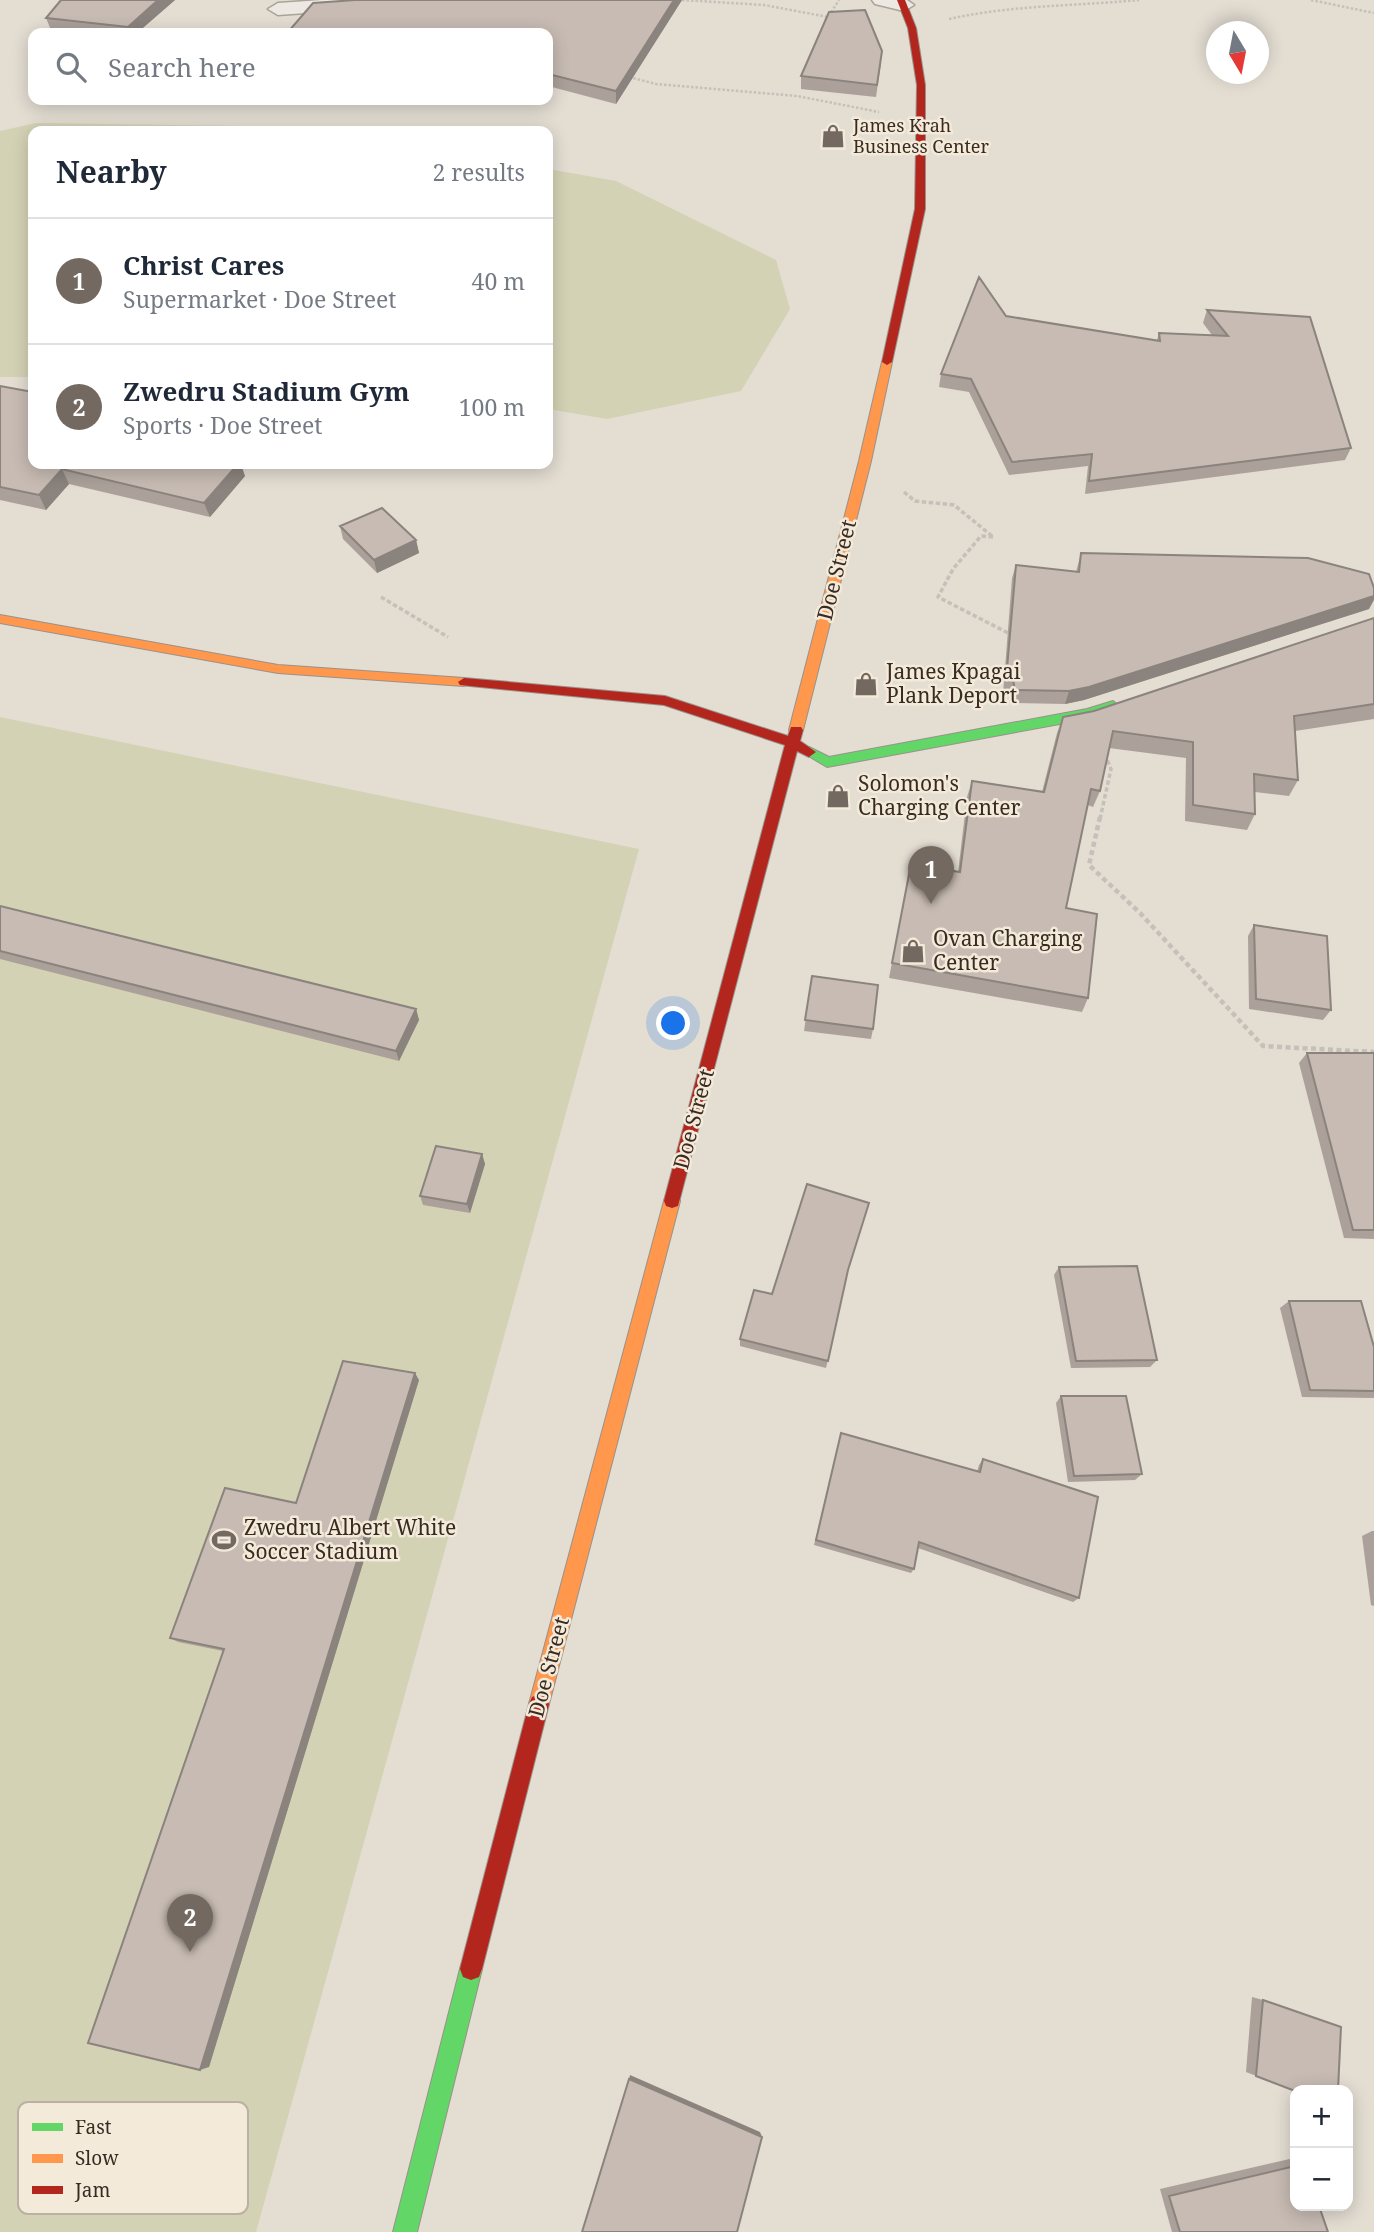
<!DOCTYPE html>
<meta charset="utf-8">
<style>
:root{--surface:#fff;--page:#f2f2f3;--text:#1f2937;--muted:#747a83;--line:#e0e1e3;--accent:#746960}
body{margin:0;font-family:"Noto Serif",serif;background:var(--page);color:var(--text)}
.controls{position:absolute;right:21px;bottom:21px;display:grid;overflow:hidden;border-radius:14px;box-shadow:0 4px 18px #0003}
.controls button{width:63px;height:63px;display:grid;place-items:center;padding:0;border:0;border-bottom:2px solid var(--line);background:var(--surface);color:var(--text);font:35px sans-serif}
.compass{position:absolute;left:1206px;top:21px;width:63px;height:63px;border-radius:50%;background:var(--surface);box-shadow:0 4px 18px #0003;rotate:170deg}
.you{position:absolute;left:674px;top:1024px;width:24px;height:24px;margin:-18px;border:5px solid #fff;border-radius:50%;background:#1a73e8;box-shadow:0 0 0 10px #1a73e833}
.badge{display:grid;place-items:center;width:46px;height:46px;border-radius:50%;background:var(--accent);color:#fff;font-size:23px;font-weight:700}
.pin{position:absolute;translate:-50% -58px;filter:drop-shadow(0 2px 4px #0008)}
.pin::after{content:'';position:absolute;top:37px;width:24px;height:21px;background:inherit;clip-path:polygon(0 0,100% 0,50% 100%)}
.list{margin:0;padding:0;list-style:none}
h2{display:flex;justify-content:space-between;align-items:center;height:91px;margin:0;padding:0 28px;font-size:30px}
h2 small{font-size:23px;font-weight:400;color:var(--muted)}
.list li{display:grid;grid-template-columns:46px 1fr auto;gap:21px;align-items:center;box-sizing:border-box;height:126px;padding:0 28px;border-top:2px solid var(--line)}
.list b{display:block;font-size:26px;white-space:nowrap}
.list p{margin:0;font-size:23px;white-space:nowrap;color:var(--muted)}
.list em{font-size:23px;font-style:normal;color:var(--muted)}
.icon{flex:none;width:38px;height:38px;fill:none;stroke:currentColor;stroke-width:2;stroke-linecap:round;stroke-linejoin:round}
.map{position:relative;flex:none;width:1374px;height:2232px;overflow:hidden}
.search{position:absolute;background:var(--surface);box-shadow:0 4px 18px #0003;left:28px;top:28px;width:525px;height:77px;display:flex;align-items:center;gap:18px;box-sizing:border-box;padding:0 24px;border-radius:14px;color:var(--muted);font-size:26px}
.panel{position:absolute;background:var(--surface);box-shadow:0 4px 18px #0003;left:28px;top:126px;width:525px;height:343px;border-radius:14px}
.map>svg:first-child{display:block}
</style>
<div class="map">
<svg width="1374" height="2232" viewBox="0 0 1374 2232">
<rect width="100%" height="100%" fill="#e3ddd2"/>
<path fill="#d4d2b5" d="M36,123L384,128L398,131H33V377H0V131Z
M548,169L616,181L776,260L790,309L741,391L607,419L548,409Z
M0,717L639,849L256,2232H0Z"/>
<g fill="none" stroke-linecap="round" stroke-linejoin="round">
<g stroke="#a9a39a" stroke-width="3">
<path id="street" d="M322,0H413L403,6L278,15L268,9L278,3Z
M872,0H907L914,5L904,11L875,4Z"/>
</g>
<g stroke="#99928a" stroke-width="2">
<path id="fast" d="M1113,701L1119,706L1118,709L1087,719L827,767L802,752L809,747L829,757L1087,709Z
M471,1958L479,1961L482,1969L417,2232H393L460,1969L463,1961Z"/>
</g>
<g stroke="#99928a" stroke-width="2">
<path id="slow" d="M887,359L892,362L871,461L803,730L796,735L789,730L859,461L882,362Z
M0,615L278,665L464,678L470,682L464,686L278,673L0,623Z
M672,1194L678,1196L680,1201L549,1704L546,1711L539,1714L532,1711L529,1704L664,1201L666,1196Z"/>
</g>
<g stroke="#99928a" stroke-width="2">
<path id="jam" d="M897,0H905L916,28L925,85V209L892,362L887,365L882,362L915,209L917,85L908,28Z
M464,678L665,696L788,736L791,727H801L803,730L800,741L816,752L809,757L797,751L678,1206L672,1208L666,1206L664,1201L785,745L664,705L460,685L458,682Z
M539,1694L546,1697L549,1704L482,1969L479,1977L471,1980L463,1977L460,1969L529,1704L532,1697Z"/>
</g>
<path stroke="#c5c0b9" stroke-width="2.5" stroke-dasharray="2.5 2" stroke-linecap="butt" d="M682,0L764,5L828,17L839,0
M1311,0L1374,13
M949,19C1011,5 1076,6 1139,0
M629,77L656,84L797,96L879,112"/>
<path stroke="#c5c0b9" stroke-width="3.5" stroke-dasharray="4.5 2.5" stroke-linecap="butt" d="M904,492L915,501L954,505L992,536
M993,537L981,536L953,569L938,597L1010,634
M381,597L448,637
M1100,819L1111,769L1105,755"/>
<path stroke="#c5c0b9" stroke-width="4.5" stroke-dasharray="5 3.5" stroke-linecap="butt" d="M1100,817L1089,865L1140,913L1263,1046L1374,1052"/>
<use href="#street" fill="#ede9e2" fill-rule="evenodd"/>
<use href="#fast" fill="#63d668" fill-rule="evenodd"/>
<use href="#slow" fill="#ff974d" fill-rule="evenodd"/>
<use href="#jam" fill="#b3261e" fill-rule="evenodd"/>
</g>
<path fill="#aba19a" d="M175,0L137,33H78L51,30L46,18Z
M682,0L616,104L548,86V33H289L288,32Z
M881,63L876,97L801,89V76Z
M1207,310L1351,448L1345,460L1085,494L1088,466L1009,475L969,392L939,387L941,374L1006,316L1157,340L1159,333L1212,335L1203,323Z
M0,386L245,476L210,517L69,484L46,510L0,500Z
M340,526L416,540L419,553L377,573L343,539Z
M1081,553L1369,609L1084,700L1065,704L1011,703L1010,694H1003L1012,578L1016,565L1076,572Z
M1374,618V719L1295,731L1298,780L1289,796L1255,792V814L1247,830L1185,821L1186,758L1109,748L1100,791L1093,807L1088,805L1066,908L1088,998L1082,1012L889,978L908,880L958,872L967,797L972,781L1042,792L1057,733L1063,717L1094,711Z
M0,906L416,1009L419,1020L399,1061L0,959Z
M1254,925L1331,1010L1323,1020L1249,1009L1248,936Z
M812,976L873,1029L871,1039L804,1031Z
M1307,1053H1374V1239L1344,1238L1299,1063Z
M482,1154L485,1164L470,1213L423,1205L420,1196Z
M1059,1267L1157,1360L1150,1367L1071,1368L1054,1275Z
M847,1274L826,1368L740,1346V1339L772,1294Z
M1289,1301L1374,1347V1398L1302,1397L1280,1308Z
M419,1380L209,2067L223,1651L178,1642L170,1638L296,1503Z
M1061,1396L1142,1474L1135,1480L1068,1482L1056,1403Z
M841,1433L977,1472L979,1465L983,1459L1079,1598L1073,1602L918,1548L914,1569L911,1573L814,1545Z
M1372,1531H1374V1606L1371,1605L1362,1536Z
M1252,1997L1263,2000L1295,2091L1246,2072Z
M1294,2158L1295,2159V2206L1328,2232H1172L1160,2189Z"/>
<path fill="#8b837d" d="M158,0H175L137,33H130L128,27Z
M674,0H682L616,104V91Z
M238,464H241L245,476L210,517L204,503Z
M62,469L69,484L46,510L39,495Z
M416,540L419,553L377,573L374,560Z
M1374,596V600L1369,609L1084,700L1065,704L1069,691Z
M416,1009L419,1020L399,1061L396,1051Z
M482,1154L485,1164L470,1213L467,1204Z
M415,1373L419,1380L209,2067L200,2070Z
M630,2075L760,2132L762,2137L629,2079Z"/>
<path fill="#c7bbb3" stroke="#8b837d" stroke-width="2" d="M61,0H158L128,27L46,18Z
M355,0H674L616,91L548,74V33H298L288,32L313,3Z
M865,10L882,51L877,85L801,76L829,12Z
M979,277L1006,316L1160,341L1159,333L1228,336L1207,310L1310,317L1351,448L1089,481L1092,454L1012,462L971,379L941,374Z
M0,386L33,392V464H238L204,503L62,469L39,495L0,487Z
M382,508L416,540L374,560L340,526Z
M1081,553L1308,558L1369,574L1374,588V596L1089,687L1069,691L1015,690L1013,680H1006L1016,565L1079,572Z
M1374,618V704L1294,716L1298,780L1254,774L1255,814L1193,805V742L1113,731L1100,791L1091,789L1066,908L1097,914L1088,998L892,963L911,864L960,872L972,781L1044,792L1063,717L1094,711Z
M0,906L416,1009L396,1051L0,951Z
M1254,925L1327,936L1331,1010L1256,999Z
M812,976L878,985L873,1029L805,1020Z
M1307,1053H1374V1230H1353Z
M436,1146L482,1154L467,1204L420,1196Z
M807,1184L869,1203L848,1270L828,1361L740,1339L754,1290L772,1294Z
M1137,1266L1157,1360L1076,1361L1059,1267Z
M1289,1301H1361L1374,1347V1391L1310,1390Z
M343,1361L415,1373L200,2070L88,2043L224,1649L170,1638L225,1488L296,1503Z
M1061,1396H1126L1142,1474L1074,1476Z
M841,1433L980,1472L983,1459L1098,1497L1079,1598L919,1542L914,1569L816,1540Z
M1263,2000L1341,2027L1338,2090L1295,2091L1256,2076Z
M629,2079L762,2137L737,2232H582Z
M1295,2166V2206H1319L1328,2232H1180L1169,2196Z"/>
<defs>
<g id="shop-bare" transform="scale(1.89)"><path d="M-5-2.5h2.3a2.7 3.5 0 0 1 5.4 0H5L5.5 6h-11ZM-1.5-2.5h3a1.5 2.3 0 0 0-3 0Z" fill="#746960" stroke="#f3ead9" stroke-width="2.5" paint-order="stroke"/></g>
<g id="stadium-bare" transform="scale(1.89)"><path d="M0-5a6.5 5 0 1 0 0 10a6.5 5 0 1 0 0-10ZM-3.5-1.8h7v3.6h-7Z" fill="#746960" stroke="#f3ead9" stroke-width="2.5" paint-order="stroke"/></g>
</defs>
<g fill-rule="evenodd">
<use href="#shop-bare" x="833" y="136"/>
<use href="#shop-bare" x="866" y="684"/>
<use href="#shop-bare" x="838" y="796"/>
<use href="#shop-bare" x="913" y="951"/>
<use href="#stadium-bare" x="224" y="1540"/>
</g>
<g text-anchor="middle" stroke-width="5" stroke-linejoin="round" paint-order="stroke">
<g font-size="18" fill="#392b22" stroke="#f3ead9" text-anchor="start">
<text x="853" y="132">James Krah<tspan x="853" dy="21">Business Center</tspan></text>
</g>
<g font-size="21" fill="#392b22" stroke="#f3ead9">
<text transform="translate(837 570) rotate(-76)" y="7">Doe Street</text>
<text transform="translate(694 1119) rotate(-75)" y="7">Doe Street</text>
<text transform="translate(549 1667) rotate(-75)" y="7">Doe Street</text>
</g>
<g font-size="21" fill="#392b22" stroke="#f3ead9" text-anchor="start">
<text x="886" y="679">James Kpagai<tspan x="886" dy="24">Plank Deport</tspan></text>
<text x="858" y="791">Solomon's<tspan x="858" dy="24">Charging Center</tspan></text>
<text x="933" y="946">Ovan Charging<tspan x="933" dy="24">Center</tspan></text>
<text x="244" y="1535">Zwedru Albert White<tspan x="244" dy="24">Soccer Stadium</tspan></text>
</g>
</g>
<rect x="18" y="2102" width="230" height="112" rx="10" fill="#f3ead9" stroke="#bbb1a2" stroke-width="2"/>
<rect x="32" y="2123" width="31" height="8" fill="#63d668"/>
<rect x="32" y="2154" width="31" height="9" fill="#ff974d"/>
<rect x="32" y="2186" width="31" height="8" fill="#b3261e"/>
<g font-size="19" fill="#392b22">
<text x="75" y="2134">Fast</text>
<text x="75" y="2165">Slow</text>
<text x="75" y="2197">Jam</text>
</g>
</svg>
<div class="controls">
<button>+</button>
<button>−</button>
</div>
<svg class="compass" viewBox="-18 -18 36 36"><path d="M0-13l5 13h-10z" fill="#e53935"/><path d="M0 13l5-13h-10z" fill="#747a83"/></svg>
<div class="you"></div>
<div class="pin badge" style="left:931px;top:904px">1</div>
<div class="pin badge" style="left:190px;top:1952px">2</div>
<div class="search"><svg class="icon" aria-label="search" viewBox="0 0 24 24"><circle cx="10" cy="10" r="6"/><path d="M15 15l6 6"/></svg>Search here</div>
<section class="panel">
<h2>Nearby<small>2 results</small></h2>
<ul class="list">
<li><span class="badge">1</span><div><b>Christ Cares</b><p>Supermarket · Doe Street</p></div><em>40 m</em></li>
<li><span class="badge">2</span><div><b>Zwedru Stadium Gym</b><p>Sports · Doe Street</p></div><em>100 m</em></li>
</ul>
</section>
</div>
